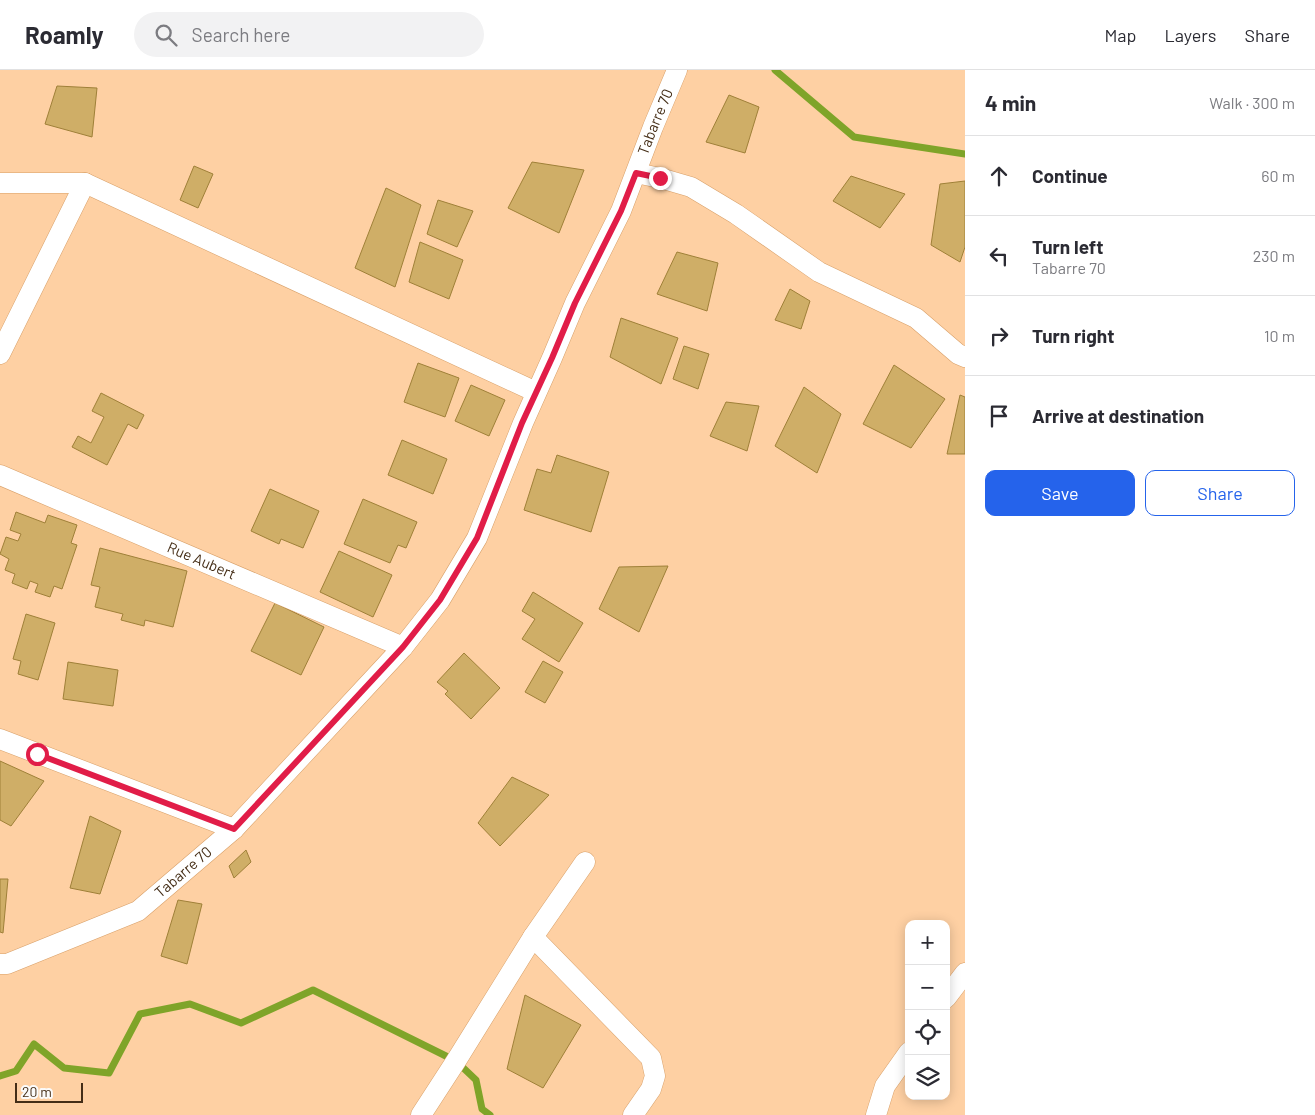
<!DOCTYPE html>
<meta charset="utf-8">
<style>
:root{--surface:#fff;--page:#f2f2f3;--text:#2b2b33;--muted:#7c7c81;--line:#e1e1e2;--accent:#2563eb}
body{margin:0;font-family:Barlow,sans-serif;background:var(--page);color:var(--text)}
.controls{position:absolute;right:15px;bottom:15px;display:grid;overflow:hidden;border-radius:10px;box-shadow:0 2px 12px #0003}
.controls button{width:45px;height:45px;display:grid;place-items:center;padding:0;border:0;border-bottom:1px solid var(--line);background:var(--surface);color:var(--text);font:25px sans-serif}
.scale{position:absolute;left:15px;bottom:12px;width:68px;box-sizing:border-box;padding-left:5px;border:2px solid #442d16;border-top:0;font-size:14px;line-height:18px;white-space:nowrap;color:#442d16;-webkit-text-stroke:4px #fbfbfb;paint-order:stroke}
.stop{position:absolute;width:15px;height:15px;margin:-11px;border:4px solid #e11d48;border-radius:50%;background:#fff}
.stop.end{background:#e11d48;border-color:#fff;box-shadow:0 1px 5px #0008}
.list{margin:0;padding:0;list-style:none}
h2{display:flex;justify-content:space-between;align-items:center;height:65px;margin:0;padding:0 20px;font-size:21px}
h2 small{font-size:16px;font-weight:400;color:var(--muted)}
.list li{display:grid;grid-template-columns:32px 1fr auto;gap:15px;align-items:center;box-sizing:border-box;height:80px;padding:0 20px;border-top:1px solid var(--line)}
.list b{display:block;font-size:19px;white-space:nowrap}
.list p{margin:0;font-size:16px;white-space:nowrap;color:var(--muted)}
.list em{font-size:16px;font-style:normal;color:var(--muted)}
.actions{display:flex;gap:10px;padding:15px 20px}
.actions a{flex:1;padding:11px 0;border:1px solid var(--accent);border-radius:10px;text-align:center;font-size:18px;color:var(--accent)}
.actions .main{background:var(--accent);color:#fff}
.icon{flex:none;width:28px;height:28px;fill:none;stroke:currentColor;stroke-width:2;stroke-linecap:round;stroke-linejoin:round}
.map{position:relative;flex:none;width:965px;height:1045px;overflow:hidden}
header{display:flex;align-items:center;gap:30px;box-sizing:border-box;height:70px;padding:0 25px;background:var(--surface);border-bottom:1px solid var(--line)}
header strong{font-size:24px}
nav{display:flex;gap:28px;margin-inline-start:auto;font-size:18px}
.search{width:350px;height:45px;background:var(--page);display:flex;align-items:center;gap:12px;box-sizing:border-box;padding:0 18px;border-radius:28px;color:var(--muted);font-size:19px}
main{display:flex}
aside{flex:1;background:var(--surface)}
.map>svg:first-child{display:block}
</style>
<header>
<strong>Roamly</strong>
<div class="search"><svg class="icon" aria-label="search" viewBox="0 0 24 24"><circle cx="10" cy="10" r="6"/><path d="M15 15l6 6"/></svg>Search here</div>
<nav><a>Map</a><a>Layers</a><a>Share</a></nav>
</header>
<main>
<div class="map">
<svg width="965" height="1045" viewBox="0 0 965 1045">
<rect width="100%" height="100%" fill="#fed0a3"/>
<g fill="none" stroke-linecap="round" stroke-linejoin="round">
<path stroke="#7fa429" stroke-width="7" d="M775,0L854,67L965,84
M0,1006L16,1001L34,974L64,998L109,1003L140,944L190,934L241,953L313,920L456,991L476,1010L482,1039L490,1045"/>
</g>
<path fill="#cfae67" stroke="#9f8038" d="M57,16L97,18L92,67L45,54Z
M729,25L759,37L745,83L706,72Z
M532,92L584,100L559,163L508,138Z
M194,96L213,104L198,138L180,130Z
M851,106L905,124L880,158L833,131Z
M965,111V177L960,192L931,175L940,114Z
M386,118L421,135L395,217L355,198Z
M438,130L473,141L457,177L427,164Z
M420,172L463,190L449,229L409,212Z
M677,182L718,193L707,241L657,224Z
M790,219L810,231L801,259L775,250Z
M621,248L678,268L661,314L610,287Z
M684,276L709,284L698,319L673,309Z
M418,293L459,308L445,347L404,332Z
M894,295L945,329L911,378L863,354Z
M471,315L505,330L489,366L455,351Z
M804,317L841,344L817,403L775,376Z
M101,323L144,345L137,359L128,354L107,395L72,377L78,366L91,373L104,347L92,341Z
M960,325L965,327V384H947Z
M726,332L759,336L747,381L710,366Z
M402,370L447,389L433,424L388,405Z
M557,385L609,402L591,462L524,440L537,399L551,403Z
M270,419L319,441L303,478L281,469L279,474L251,461Z
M363,429L417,452L406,478L398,475L390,493L344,474Z
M16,442L45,453L48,445L77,455L71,473L77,475L62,519L54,516L50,527L35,522L38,514L30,511L27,519L12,513L15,504L5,500L9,489L0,484L6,467L18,471L21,464L10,460Z
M100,478L187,501L173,557L145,550L144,556L121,550L123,544L95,537L100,517L91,515Z
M339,481L392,505L373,547L320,522Z
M668,496L639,562L599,539L619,497Z
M533,522L583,553L559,592L522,569L535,549L522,541Z
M275,533L324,557L301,605L251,581Z
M26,544L55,553L38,610L18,604L21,591L13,589Z
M464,583L500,618L471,649L445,624L448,621L437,612Z
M543,591L563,602L545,633L525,622Z
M68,592L118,600L113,636L63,629Z
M0,691L44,711L11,756L0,750Z
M512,707L549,725L500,776L478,753Z
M90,746L121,761L100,824L70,818Z
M246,780L251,792L234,808L229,796Z
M0,809H8L3,863L0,862Z
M178,830L202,834L187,894L161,886Z
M525,925L581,955L543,1018L507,999Z"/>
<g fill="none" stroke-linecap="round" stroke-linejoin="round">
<g stroke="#d8a069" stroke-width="21">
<g id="minor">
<path d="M636,103L660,108L691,117L736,144L819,202L916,248L958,284L965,287"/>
<path d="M0,113H85L536,322"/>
<path d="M0,284L85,113"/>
<path id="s1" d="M0,405L403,577"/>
<path d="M0,669L234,759"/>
<path d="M533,867L651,988L655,1006L651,1019L633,1045"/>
<path id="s2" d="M0,894H7L138,841L234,759L403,577L440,530L477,468L523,353L552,288L575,233L621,141L653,57L677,0"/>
<path d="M946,928L965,903"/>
<path d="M421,1045L456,991L533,867L585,792"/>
<path d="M876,1045L885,1016L909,982"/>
</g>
</g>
<use href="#minor" stroke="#fff" stroke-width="20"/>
</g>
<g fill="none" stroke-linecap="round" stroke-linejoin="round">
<path stroke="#e11d48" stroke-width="6" d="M37,684L234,759L403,577L440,530L477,468L522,353L552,288L575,233L621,141L636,103L660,108"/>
</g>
<g text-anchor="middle" stroke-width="4" stroke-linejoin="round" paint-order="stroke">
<g font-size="15" fill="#442d16" stroke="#fbfbfb">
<text dy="5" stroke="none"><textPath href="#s2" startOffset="1108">Tabarre 70</textPath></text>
<text dy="5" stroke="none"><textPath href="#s1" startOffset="219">Rue Aubert</textPath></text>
<text dy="5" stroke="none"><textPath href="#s2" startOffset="208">Tabarre 70</textPath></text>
</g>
</g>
</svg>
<div class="controls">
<button>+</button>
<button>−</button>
<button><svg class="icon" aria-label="locate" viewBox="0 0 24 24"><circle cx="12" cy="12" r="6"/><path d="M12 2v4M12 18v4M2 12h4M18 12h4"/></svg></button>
<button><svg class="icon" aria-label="layers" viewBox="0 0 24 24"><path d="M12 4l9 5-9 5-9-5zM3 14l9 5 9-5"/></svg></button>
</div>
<div class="scale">20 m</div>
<div class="stop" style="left:37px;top:684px"></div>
<div class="stop end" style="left:660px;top:108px"></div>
</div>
<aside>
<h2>4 min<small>Walk · 300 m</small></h2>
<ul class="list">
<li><svg class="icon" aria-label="ahead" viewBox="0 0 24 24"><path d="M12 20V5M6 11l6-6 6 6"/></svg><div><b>Continue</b></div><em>60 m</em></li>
<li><svg class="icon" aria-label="left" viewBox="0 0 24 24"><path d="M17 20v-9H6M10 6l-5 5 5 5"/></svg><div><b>Turn left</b><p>Tabarre 70</p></div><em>230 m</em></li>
<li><svg class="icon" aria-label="right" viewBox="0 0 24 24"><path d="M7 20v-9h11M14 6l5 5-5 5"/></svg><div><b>Turn right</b></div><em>10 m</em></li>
<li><svg class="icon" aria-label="arrive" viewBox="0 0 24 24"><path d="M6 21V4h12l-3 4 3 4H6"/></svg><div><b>Arrive at destination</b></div></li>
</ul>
<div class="actions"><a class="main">Save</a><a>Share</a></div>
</aside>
</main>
